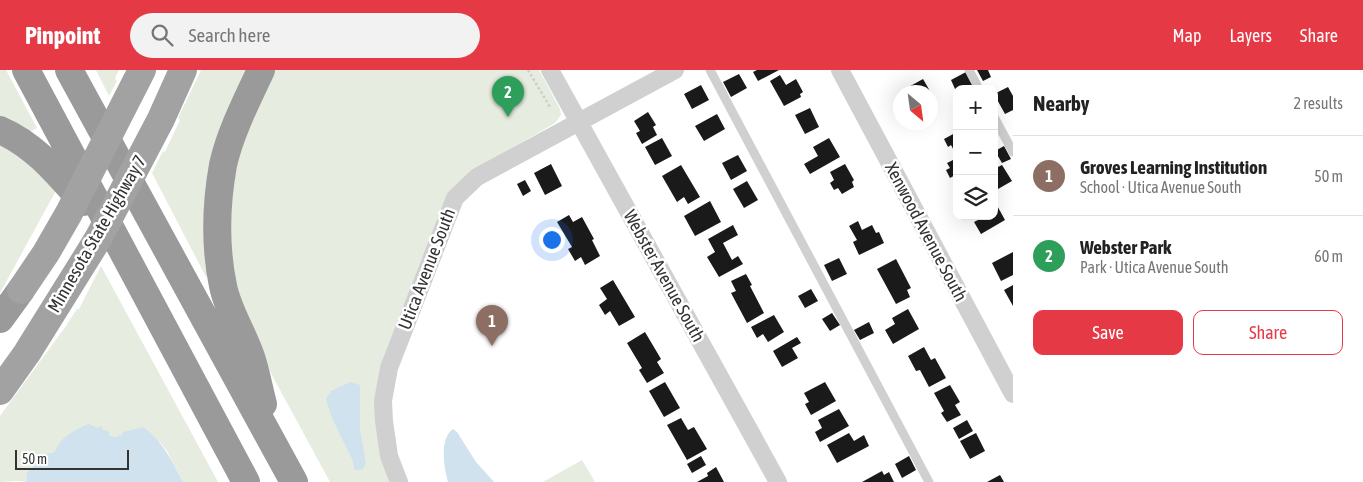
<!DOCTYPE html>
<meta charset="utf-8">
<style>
:root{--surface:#fff;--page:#f2f2f2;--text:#222;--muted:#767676;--line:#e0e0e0;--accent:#e63946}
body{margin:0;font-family:"Asap Condensed",sans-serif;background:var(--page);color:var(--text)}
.controls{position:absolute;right:15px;top:15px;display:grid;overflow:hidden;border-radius:10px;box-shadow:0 5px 20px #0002}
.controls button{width:45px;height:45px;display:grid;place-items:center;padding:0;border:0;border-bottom:1px solid var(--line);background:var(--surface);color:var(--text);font:25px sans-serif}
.compass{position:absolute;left:893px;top:15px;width:45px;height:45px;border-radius:50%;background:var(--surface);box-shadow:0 5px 20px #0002;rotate:151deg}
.scale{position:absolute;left:15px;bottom:12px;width:114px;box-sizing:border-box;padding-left:5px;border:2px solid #333;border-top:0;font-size:14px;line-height:18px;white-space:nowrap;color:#333;-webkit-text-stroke:4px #fff;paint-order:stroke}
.you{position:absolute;left:551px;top:169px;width:18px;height:18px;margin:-12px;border:4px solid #fff;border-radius:50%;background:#1a73e8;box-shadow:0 0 0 8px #1a73e833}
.badge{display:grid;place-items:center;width:32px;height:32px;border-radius:50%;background:var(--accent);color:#fff;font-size:16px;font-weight:700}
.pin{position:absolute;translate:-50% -41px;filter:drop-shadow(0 1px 2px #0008)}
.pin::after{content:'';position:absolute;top:26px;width:18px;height:15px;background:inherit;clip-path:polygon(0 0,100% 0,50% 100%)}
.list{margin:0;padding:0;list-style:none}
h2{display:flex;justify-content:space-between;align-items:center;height:65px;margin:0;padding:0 20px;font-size:21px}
h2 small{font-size:16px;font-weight:400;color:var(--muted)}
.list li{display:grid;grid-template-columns:32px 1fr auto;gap:15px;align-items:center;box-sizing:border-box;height:80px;padding:0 20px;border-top:1px solid var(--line)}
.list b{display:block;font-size:19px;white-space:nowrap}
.list p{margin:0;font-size:16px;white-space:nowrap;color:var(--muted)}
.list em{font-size:16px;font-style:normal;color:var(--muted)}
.actions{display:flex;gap:10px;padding:15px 20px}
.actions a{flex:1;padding:11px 0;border:1px solid var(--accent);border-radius:10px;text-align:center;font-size:18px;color:var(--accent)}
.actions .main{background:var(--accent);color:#fff}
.icon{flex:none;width:28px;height:28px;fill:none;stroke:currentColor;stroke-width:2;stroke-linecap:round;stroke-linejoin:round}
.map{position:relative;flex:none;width:1013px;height:412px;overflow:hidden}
header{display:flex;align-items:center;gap:30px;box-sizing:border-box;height:70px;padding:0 25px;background:var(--accent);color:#fff}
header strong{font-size:24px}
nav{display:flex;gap:28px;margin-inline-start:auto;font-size:18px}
.search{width:350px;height:45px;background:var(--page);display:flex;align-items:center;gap:12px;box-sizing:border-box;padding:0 18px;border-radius:28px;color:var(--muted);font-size:19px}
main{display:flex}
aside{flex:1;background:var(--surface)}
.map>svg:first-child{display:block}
</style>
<header>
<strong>Pinpoint</strong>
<div class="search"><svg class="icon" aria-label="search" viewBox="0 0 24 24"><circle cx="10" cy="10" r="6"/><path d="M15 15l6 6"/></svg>Search here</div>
<nav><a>Map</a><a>Layers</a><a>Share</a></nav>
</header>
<main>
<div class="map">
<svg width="1013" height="412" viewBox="0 0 1013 412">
<rect width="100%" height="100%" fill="#fff"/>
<path fill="#e6ecdf" d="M0,0H6L37,58L24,65L0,52Z
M96,0H119L115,8L117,11L109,26Z
M201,0H252L212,200L206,207L152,103L163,81L165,82L180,50L178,48Z
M267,0H539L560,39L561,45L555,53L469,103L388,285L393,412H330L235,237L224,134Z
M0,70L58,117L0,223Z
M101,196L218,412H183L167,381L160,372L122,365L115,367L97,358L81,357L60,372L56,380L52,383L49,382L26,403L27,410L26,412L19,411L0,412V346L66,256L77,239H79Z
M582,390L595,412H543Z"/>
<path fill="#cfe2ee" d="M350,312L360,315V360L366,393L363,399L355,400L352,389L332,348L326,329L331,321Z
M89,354L97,358L101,356L103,360L108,361L110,365L115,367L122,365L123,362L143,357C163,371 172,391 183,412H26L27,410L26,403L49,382L52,383C57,380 56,377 60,372C66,365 80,357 89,354Z
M453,359L457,362L476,392L494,412H448C444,397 439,369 453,359Z"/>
<path fill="#1a1a1a" d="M757,0H779L758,11L753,2Z
M977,0H988L991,7L983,11Z
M966,2L974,17L970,19H955L951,10Z
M739,4L747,18L731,27L723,12Z
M780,5L786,15L796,9L803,22L800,24L801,27L784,36L770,11Z
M923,9L934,28L931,30V22H907L905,19Z
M701,15L709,30L692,39L684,24Z
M1008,17L1013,26V40L1005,44L994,24Z
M810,38L819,57L805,64L795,45Z
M648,42L656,55L653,57L657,65L642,74L636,63L640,61L634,51Z
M717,44L725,59L704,71L695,56Z
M957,62V86L951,75L948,77L944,69Z
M662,68L672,86L655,95L645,77Z
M829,68L840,87L810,104L804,94L818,86L813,77Z
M1004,76L1011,89L1002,93L995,81Z
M738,85L747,101L731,110L722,93Z
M957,88V104L950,108L946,100L950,98L947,93Z
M551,94L562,116L545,125L534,103Z
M845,94L854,110L852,112L854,117L842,124L838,118L834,120L830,113L834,110L830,102Z
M681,95L700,127L688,134L684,127L677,132L662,106Z
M1002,95L1012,111L998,119L994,113V99Z
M525,110L531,121L523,126L517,114Z
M747,111L758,130L744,138L733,119Z
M994,130L1005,150L981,164L974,152L978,150L976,146H994Z
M710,131L721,152L695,166L684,146Z
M569,145L573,152L582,147L594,169L592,170L600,186L585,195L581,187L575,191L568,179L572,177L557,152Z
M858,151L862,160L872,155L876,163L879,162L884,173L859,185L853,172L857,170L849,156Z
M733,155L738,165L723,173L732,190L738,186L743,194L719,207L707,187L715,182L708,169Z
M1013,182V205L1001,211L992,193Z
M839,188L847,204L832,211L824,195Z
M896,189L911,218L907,220L910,227L896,234L877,199Z
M746,204L752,215L750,216L764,243L747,253L731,223L736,221L731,211Z
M613,210L635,247L619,256L610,241L605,245L599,235L607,229L600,218Z
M1013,215V236L1004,220Z
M811,219L818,231L805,238L798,226Z
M908,239L919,259L893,274L885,260L895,254L892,248Z
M832,243L840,255L830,261L822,249Z
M774,245L784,262L768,272L763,264L757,268L751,257Z
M869,252L874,263L860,270L854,260Z
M645,262L661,289L657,292L664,303L647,313L639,300L642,298L627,273Z
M797,267L801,273L792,278L798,288L782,297L773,281Z
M924,277L931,290L935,288L946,308L929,317L920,300L916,301L908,286Z
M665,312L680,338L664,347L649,321Z
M825,312L836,331L811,345L805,334L809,332L804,323Z
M950,315L960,332L955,335L961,345L947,352L941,343L944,341L934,323Z
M839,339L849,356L820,372L815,362L822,358L818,350Z
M681,348L688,360L694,357L707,379L687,390L667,355Z
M967,350L973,361L959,369L953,358Z
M849,363L854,371L864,365L869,376L837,393L827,375Z
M976,363L985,381L970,389L960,371Z
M701,386L706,395L692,403L687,394Z
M909,386L916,400L902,408L895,394Z
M716,397L724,412H697L708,406L707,403Z
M882,401L884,405L889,402L894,412H862Z
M1000,405L1004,412H987Z"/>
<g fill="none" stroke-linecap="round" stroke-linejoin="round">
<path stroke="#cdcdcd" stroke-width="2.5" stroke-dasharray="2.5 2.5" stroke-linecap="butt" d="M528,0L550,37"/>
<path stroke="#d0d0d0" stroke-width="9" d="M710,0L929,412
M969,0L979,19
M994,47L1013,82"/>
<path stroke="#d0d0d0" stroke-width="18" d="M550,0L778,412
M840,0L1013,324
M399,412L389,386L384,351L383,331L389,298L455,128L477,107L675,0"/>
<path stroke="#a2a2a2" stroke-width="28" d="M0,321L27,283L98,169"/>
<path stroke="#9a9a9a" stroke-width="28" d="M26,0L246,412
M69,0L294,412
M261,0C247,30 230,63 223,95C216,134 215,177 223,216C228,241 243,263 251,287C256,302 259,319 263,334
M0,60C35,75 58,104 83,132
M0,249L21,220"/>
<path stroke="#a2a2a2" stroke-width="28" d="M98,169L161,49L183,0
M21,220L46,183L69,143L142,0"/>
</g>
<g text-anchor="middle" stroke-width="5" stroke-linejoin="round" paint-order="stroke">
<g font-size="18" fill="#333" stroke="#fff">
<text transform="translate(926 162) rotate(62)" y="6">Xenwood Avenue South</text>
<text transform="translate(97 164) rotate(-60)" y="6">Minnesota State Highway 7</text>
<text transform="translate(427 199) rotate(-69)" y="6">Utica Avenue South</text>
<text transform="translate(664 206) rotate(61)" y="6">Webster Avenue South</text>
</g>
</g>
</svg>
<div class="controls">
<button>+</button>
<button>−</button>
<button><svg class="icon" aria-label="layers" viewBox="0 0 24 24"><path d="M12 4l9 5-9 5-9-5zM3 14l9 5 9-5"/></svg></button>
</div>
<svg class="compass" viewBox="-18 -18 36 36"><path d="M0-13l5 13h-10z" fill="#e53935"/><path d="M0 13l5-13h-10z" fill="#767676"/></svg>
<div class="scale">50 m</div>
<div class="you"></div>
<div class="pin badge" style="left:492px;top:276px;background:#8d6e63">1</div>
<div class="pin badge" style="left:508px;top:47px;background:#2e9e5b">2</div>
</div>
<aside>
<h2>Nearby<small>2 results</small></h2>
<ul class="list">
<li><span class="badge" style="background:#8d6e63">1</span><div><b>Groves Learning Institution</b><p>School · Utica Avenue South</p></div><em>50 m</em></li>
<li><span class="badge" style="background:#2e9e5b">2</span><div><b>Webster Park</b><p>Park · Utica Avenue South</p></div><em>60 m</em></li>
</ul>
<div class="actions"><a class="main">Save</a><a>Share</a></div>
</aside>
</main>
